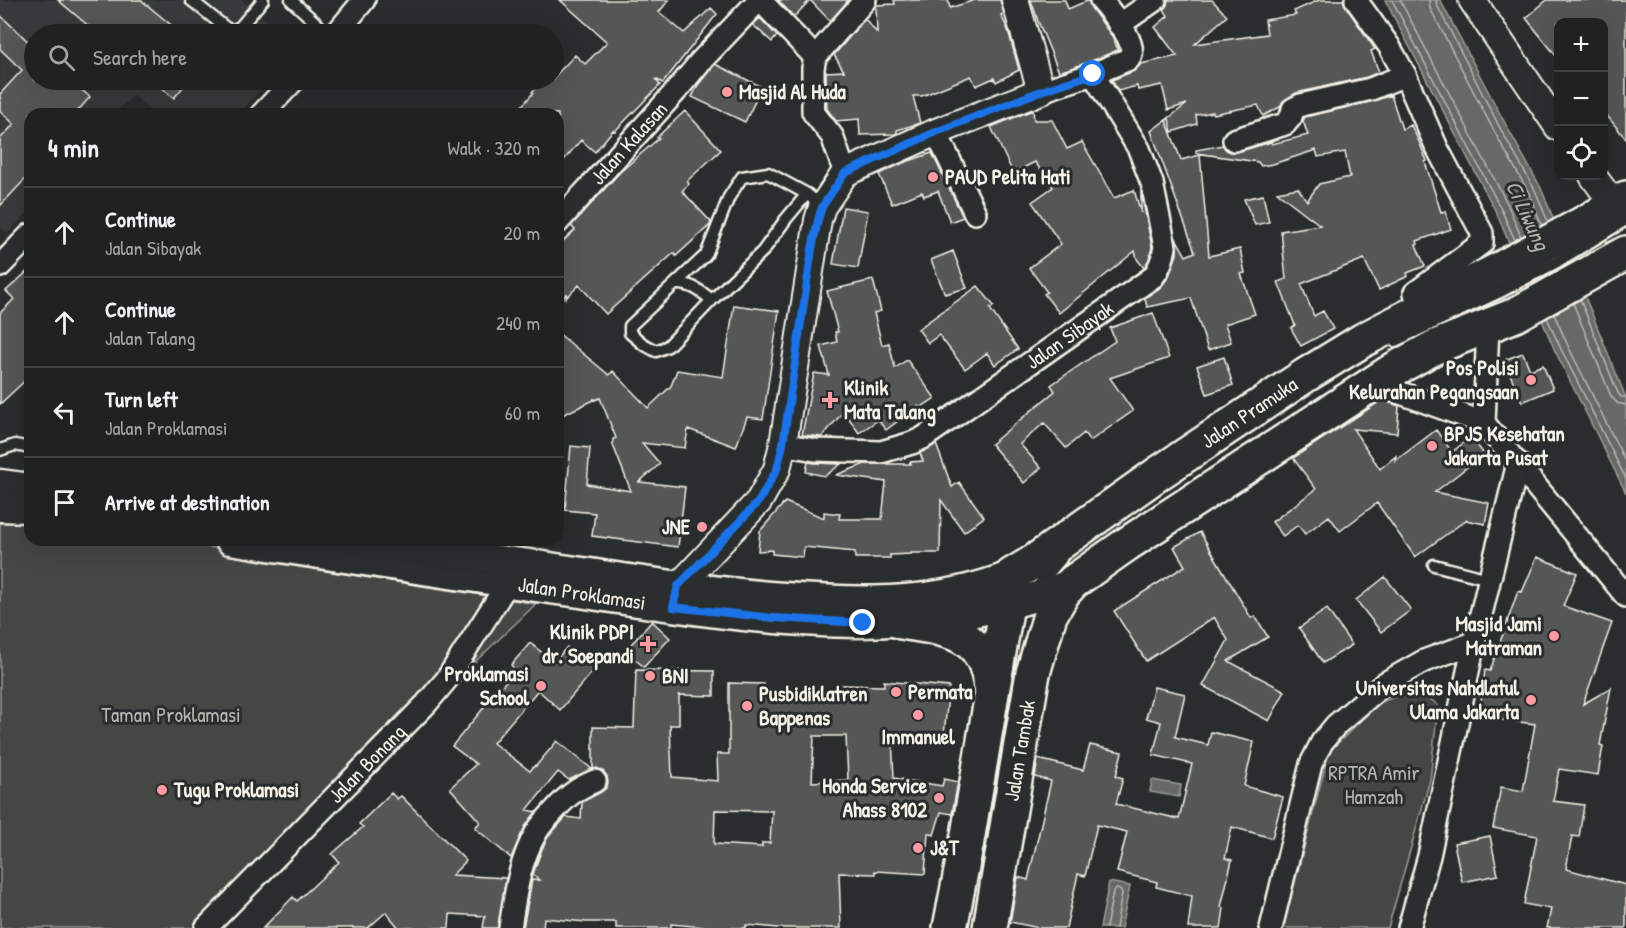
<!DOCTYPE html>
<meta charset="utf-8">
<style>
:root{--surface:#202222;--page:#282a2a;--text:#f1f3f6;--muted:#a2a4a5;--line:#3d3f40}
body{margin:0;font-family:"Patrick Hand",sans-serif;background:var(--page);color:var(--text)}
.controls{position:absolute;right:18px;top:18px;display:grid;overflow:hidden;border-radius:12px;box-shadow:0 6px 24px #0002}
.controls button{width:54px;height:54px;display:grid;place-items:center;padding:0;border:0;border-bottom:2px solid var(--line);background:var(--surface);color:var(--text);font:30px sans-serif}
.stop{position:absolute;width:18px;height:18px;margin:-14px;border:4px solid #1a73e8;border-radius:50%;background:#fff}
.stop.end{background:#1a73e8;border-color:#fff;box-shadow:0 2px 6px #0008}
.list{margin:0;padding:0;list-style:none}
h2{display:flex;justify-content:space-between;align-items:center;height:78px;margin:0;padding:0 24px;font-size:26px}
h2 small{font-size:20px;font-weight:400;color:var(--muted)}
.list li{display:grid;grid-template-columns:39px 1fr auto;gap:18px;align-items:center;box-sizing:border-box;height:90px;padding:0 24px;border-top:2px solid var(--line)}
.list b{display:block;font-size:22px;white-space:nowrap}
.list p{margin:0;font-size:20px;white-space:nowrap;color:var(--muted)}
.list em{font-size:20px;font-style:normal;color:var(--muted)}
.icon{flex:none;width:33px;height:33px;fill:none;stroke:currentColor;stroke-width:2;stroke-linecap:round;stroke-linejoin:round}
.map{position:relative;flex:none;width:1626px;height:928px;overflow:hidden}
.search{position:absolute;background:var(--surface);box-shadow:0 6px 24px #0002;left:24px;top:24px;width:540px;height:66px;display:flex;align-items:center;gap:15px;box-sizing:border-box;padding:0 21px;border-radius:33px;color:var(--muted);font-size:22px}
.panel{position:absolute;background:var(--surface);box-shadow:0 6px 24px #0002;left:24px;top:108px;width:540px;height:438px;border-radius:18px}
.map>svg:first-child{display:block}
</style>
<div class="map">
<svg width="1626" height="928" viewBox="0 0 1626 928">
<rect width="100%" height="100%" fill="#2a2d2e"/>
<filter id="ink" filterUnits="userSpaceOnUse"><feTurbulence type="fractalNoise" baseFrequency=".0167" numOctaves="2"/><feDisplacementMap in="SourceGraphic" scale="12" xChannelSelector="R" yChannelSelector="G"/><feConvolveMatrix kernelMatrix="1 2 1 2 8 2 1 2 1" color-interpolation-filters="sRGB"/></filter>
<g filter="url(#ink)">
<path fill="#373a3a" d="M0,0H242L281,34H34V80H270L239,114H155L133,95L115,114H30V210L8,234L0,227Z"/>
<path fill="#444645" stroke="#9c9c96" stroke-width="1.5" d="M30,516V540H168L536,604L195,928H0V518Z
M1416,689L1438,705L1430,780L1388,928H1283L1329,752L1379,703Z"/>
<path fill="#676866" stroke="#9f9f9a" stroke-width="1.5" d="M1385,0H1440L1507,127L1541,188L1626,398V493L1555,351L1496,212Z
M1152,780L1181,785L1179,797L1150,792Z
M1109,882L1130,886L1121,928H1100Z"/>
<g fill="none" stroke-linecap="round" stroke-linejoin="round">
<path stroke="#bcbab4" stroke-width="1.5" d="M1392,0L1501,209L1515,240
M1400,0L1508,205L1521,237
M1429,0L1430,8L1495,133L1529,193L1542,226
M1436,0L1437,5L1501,130L1535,190L1548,222
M1580,299L1618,393L1621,397H1626
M1573,303L1611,396L1617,403L1626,405
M1554,314L1568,346L1626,463
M1547,318L1561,349L1626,479
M1106,928L1113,892L1116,889L1120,890L1122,893L1116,928"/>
</g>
<path fill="#555756" stroke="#f4f1e8" stroke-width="1.5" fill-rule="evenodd" d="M58,0H141L182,34H98Z
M560,0H669L659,12L684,33L711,8L717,14L663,83L655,79L660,85L615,131L613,130L595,152L581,140L558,167V114H515L533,93L532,92L542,80H554V77L575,55L585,64L607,42Z
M778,0H810L794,17Z
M810,0H847L848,1L830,21Z
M894,0H948L950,8L975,0H1000L1004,14L1001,15L1008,30L1019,70L996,82L994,78L976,86L971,76L922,96H913L920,123L897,130V133L895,134L860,135L859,119L836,121L827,109L826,72L844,71L834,55L865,19L877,33L876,5L895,4Z
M1031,0H1065L1068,9L1089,0L1091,8L1112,36L1118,50L1089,62L1059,72L1038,21Z
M1168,0H1212L1227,16L1195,44L1267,34L1265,20L1296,15L1294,11L1319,0H1343L1346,7L1375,49L1371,51L1379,72L1367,77L1296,93L1283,101L1280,107L1263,116L1258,105L1213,114V112L1196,115L1197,124L1172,132L1169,119L1166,120L1187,104L1168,110L1162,85L1138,90L1137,86L1118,91L1112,80L1134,71L1141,64L1177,56L1155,27L1168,16L1164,9L1167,5Z
M1547,0H1626V139L1604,112V22H1558V58L1526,18Z
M0,15L33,46L26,52L32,58L34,56V80H70L90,97L75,114H30V174L0,206V139L14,124L0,111V94L22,70L0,49Z
M760,18L777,36L772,42L753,25Z
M715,64L762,87L745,122L692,97L698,85Z
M152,80H189L174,98Z
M1391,95L1402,129L1411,125L1420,144L1427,161L1425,162L1441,212L1445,211L1451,229L1417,241L1418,244L1416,245L1425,266L1407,273L1408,276L1379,290L1364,259L1301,284L1314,316L1323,311L1333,329L1301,346L1291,328L1295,325L1278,282L1286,279L1281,231L1320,225L1277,192L1298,188L1307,201L1319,184L1350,177L1345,152L1318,157L1316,150L1273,164L1261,166L1258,162L1196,153V150L1223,145L1226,150L1231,152H1237L1271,142L1272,144L1308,135L1303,121L1305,117L1374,101Z
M1033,110L1034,120H1052L1067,149L1082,142L1114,198L1134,190L1141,213V191L1152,247L1149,259L1144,268L1137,259L1135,251L1059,313L1044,294L1047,292L1029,268L1061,244L1032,202L1053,187L1035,162L1013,173L991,127Z
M685,111L721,150L687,181L689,184L682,191L711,222L710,225L676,256L674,253L606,314L579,285L566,298L567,293L558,304V246L575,230L571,226L619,173L659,138L657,137Z
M1166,120L1181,160L1200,155L1209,256L1240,249L1245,273L1241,274L1255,314L1225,324L1231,342L1208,350L1191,298L1147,307L1145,298L1161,287L1169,276L1177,254V240L1186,256L1195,252L1151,131Z
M932,153L963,217L950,222L938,191L924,196L922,192L892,204L879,174L903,163Z
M1263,195L1269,222L1255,225L1244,199Z
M843,207L868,211L858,268L833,264Z
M953,251L967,288L945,294L931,260Z
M30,269V376L0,404V313L14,299L6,291Z
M873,280L881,311L874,313L882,345L889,343L895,368L907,360L935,398L920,408L918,406L886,430L878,420L859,433L844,411L822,437L802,435L814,373L829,375L821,346L837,342L835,332H838L827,291Z
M978,286L994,306L990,309L1018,349L995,365L987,353L965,369L939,335L928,343L918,329Z
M734,305L779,311L763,419L747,417L736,447L688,429L685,448L642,443L660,464L639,482L685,487L678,547L592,536L595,513L565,510L571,446L590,448L587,484L631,491L613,445V439L616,438L600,398L595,400L594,398V400L558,417V333L609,375L613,371L648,408L671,386L677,370L723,377Z
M1153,313L1169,358L1110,378L1133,411L1090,441L1084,433L1066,448L1044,423L1020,444L1041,468L1024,483L991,444L1055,391L1051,385L1115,341L1110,328Z
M1523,353L1530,370L1543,365L1553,389L1522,402L1504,360Z
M1224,357L1233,385L1207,394L1197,366Z
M1382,400L1399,406L1397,433L1353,429L1380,469L1396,456L1395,461L1436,430L1452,452L1471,437L1484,454L1435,492L1489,503L1485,524L1466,520L1415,557L1377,503L1340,531L1329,516L1305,534L1298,525L1283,536L1272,522L1316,489L1293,458Z
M936,444L952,487L959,482L984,517L964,532L941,500L940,553H911V554L890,555V558H855V552L804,547L803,557L772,554V550L758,551L760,531L785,502L824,518V512L840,514L839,519H882L886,482L836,475L865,464H911L910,462L923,461L920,453Z
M808,462L815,463L841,464L825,476L806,472Z
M1200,532L1251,618L1255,616L1268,637L1228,661L1285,691L1269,721L1203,686L1228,640L1214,617L1146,661L1114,611L1185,566L1174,547Z
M1537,557L1577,573L1563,606L1612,623L1583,704L1611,688L1600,745L1603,746L1598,775L1559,769L1553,801L1584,805L1579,837L1572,836L1566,869L1626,885V928H1547L1551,909L1524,904L1537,836L1493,828L1501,787L1523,791L1535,724L1479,717L1485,670L1490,671L1518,591L1522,592Z
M1385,577L1411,610L1381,632L1356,600Z
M1327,609L1352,645L1323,663L1299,628Z
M652,621L670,638L644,667L625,651Z
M530,643L554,662L567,647L594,670L560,710L538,690L493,743L530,771L535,765L536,766L557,741L592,769L569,780L558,772L527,810L536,812L525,827L511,858L475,828L480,822L450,788L476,764L452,746L515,670L511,665Z
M636,670L714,671V696L679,695V725H670L672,777L718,781L717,754H729V683L764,684V691L842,692V685L884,686V681L949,687L943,744L892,738L894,778L942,786L944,779L958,782L952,814L941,812L934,835L928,833L925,874L875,871V874L839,873L841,928H778L746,925V928H716L671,924V928H616V922H586L544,918L543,928H523L532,880H539L533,875L534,871L542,849L548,837L566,817L581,819L582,802L601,792L606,788L608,783L607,776L603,771L597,768L593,769V727L634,728ZM814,736H846L848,780L812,782ZM715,810L772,811L770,843H762V847L714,844Z
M1154,687L1185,694L1175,737L1208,745L1211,732L1254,742L1244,786L1283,797L1272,838L1232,827L1225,858L1232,860L1221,907L1224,908L1221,928H1188L1192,896L1156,887L1157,882L1117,872L1127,832L1097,825L1085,876L1078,874L1066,928H1039L1010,922L1018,877L1028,880L1051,781L1035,777L1038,759L1083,770L1090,745L1122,752L1116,776L1123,778L1116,804L1179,819L1192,764L1153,755L1161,722L1146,718Z
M391,793L397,799L401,796L466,861L452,875L506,878L498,928H483L485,916L450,914L449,928H399L386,912L368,928H263L293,897L297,901L339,862L332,854L363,827L359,824Z
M1490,836L1498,875L1462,882L1454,843Z"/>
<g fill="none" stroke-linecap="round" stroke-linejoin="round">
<g stroke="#f4f1e8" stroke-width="15">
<path id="service" d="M191,0L226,28L231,31L240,27L263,0
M291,0L328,34
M807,194L786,219L763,251L712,300L668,346L656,351L643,344L630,333V326L706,255L729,197L742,177L768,173L807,194L822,207
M676,284C691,283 700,291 712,300
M1395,341L1500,292L1557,262L1626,220
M0,450L15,445L30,448
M1434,565L1489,579
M1038,586L1061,559"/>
</g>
<g stroke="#f4f1e8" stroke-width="26">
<g id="minor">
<path d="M760,0L815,57"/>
<path d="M1356,0L1389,46L1405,75L1437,148L1482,233V243L1415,293L1420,311"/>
<path d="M1119,25L1155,0"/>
<path d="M336,34L364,0"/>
<path d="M1093,74L1129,59C1140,44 1111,13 1101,0"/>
<path d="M262,114L294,80"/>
<path d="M936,132L975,213"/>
<path d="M1234,140L1285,124L1291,117L1293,109L1301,105L1371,89L1405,75"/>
<path d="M845,173L832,136L813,112V68L815,57L865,0"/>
<path id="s1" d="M558,222L676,91L700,62L759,0"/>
<path d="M0,266L30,235"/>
<path d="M1373,383L1484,423L1626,596"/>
<path d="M1484,423L1488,325"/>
<path id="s2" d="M783,444L815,450L881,452L912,443L923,438L1153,277C1160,268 1163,259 1165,247L1152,183L1139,149L1093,74L1041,91"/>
<path id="s3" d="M206,928L426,704L447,679L508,583"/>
<path d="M510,928C515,896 519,862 536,833C540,825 548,818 554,811C567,796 576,789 595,781"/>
<path d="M1271,928L1311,764L1322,742L1336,725L1385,683L1424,661L1474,643"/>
<path d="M1409,928L1429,856L1474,643L1518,463"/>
</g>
</g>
<g stroke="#f4f1e8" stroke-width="30">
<path id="tertiary" d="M1472,0L1558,127
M1593,176L1615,206
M674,603L678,587L759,501L777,469L783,444L818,220L822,207L845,173L936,132L1041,91L1015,0"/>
</g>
<g stroke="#f4f1e8" stroke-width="33">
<g id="secondary">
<path d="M0,484L30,488"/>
<path d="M0,507L30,508"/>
<path id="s4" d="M230,540C344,558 458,576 572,592C735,616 917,652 1073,582"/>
<path d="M356,540C434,551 512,561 590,573C654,583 719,592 784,597C864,603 935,605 1012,575"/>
</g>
</g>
<g stroke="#f4f1e8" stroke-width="38">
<g id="primary">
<path d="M901,622C948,630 984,631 991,687"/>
<path id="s5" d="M950,928L967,841L1012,575L1032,563L1159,473L1306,375L1363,340L1498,270L1593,218L1626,198"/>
<path id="s6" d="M990,928L1033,673L1050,615L1063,593L1073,582L1127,544L1395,369L1435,347L1515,315L1626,253"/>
</g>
</g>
<use href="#service" stroke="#2a2d2e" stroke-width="10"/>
<use href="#minor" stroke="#2a2d2e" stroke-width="21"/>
<use href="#tertiary" stroke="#2a2d2e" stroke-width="26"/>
<use href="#secondary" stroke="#2a2d2e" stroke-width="28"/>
<use href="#primary" stroke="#2a2d2e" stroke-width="33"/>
</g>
</g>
<g fill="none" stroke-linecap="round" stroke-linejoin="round" filter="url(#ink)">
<path stroke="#1a73e8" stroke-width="8" d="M863,623L774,618L673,607L678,586L759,501L777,469L783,444L812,249L818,220L822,207L845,173L936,132L1041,91L1093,74"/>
</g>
<g fill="#ff9aa2" stroke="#2a2d2e" stroke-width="2">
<circle cx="727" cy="92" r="6"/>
<circle cx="933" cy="177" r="6"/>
<circle cx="1531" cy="380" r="6"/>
<path d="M827 391h6v6h6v6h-6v6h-6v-6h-6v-6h6z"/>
<circle cx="1432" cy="446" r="6"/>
<circle cx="702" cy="527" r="6"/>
<circle cx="1554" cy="636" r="6"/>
<path d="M645 635h6v6h6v6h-6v6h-6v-6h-6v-6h6z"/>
<circle cx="650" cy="676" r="6"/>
<circle cx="541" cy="686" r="6"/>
<circle cx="896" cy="692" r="6"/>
<circle cx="1531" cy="700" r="6"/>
<circle cx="747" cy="706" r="6"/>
<circle cx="918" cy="715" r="6"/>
<circle cx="162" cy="790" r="6"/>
<circle cx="939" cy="798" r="6"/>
<circle cx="918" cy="848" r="6"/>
</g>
<g text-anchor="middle" stroke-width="6" stroke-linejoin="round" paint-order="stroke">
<g font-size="21" font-weight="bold" fill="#f4f1e8" stroke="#2a2d2e" text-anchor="start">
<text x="739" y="99">Masjid Al Huda</text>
<text x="945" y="184">PAUD Pelita Hati</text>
<text x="1519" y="375" text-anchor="end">Pos Polisi<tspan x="1519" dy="24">Kelurahan Pegangsaan</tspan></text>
<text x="844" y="395">Klinik<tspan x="844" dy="24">Mata Talang</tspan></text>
<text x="1444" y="441">BPJS Kesehatan<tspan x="1444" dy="24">Jakarta Pusat</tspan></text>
<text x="690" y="534" text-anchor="end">JNE</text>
<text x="1542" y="631" text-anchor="end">Masjid Jami<tspan x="1542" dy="24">Matraman</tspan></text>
<text x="634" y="639" text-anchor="end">Klinik PDPI<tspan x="634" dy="24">dr. Soepandi</tspan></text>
<text x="529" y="681" text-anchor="end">Proklamasi<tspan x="529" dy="24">School</tspan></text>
<text x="662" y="683">BNI</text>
<text x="1519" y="695" text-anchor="end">Universitas Nahdlatul<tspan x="1519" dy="24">Ulama Jakarta</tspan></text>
<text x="908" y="699">Permata</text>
<text x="759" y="701">Pusbidiklatren<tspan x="759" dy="24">Bappenas</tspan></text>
<text x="918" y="744" text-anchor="middle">Immanuel</text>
<text x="927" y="793" text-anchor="end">Honda Service<tspan x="927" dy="24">Ahass 8102</tspan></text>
<text x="174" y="797">Tugu Proklamasi</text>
<text x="930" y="855">J&amp;T</text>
</g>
<g font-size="21" fill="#f4f1e8" stroke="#2a2d2e">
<text dy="7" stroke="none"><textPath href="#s1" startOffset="106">Jalan Kalasan</textPath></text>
<text dy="7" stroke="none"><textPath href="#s2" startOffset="322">Jalan Sibayak</textPath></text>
<text dy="7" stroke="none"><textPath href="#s5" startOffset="646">Jalan Pramuka</textPath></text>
<text dy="7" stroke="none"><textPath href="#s4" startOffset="356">Jalan Proklamasi</textPath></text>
<text dy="7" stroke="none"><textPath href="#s6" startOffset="180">Jalan Tambak</textPath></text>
<text dy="7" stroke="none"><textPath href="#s3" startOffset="230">Jalan Bonang</textPath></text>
</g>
<g font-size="21" fill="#b6b5af" stroke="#2a2d2e">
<text x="171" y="722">Taman Proklamasi</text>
<text x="1374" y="780">RPTRA Amir<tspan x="1374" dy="24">Hamzah</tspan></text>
</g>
<g font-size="22" font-style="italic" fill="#b5b3ae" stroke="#2a2d2e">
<text transform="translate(1528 215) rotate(65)" y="8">Ci Liwung</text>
</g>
</g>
</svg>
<div class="controls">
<button>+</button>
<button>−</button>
<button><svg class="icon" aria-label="locate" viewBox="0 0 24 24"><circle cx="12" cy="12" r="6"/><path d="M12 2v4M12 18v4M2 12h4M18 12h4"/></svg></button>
</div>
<div class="stop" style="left:1093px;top:74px"></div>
<div class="stop end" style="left:863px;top:623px"></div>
<div class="search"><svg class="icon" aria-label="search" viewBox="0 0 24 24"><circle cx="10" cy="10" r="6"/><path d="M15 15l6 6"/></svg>Search here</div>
<section class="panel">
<h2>4 min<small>Walk · 320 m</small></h2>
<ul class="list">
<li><svg class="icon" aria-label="ahead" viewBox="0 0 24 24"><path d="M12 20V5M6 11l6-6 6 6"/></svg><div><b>Continue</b><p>Jalan Sibayak</p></div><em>20 m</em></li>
<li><svg class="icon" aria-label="ahead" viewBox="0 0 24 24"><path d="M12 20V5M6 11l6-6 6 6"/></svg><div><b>Continue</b><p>Jalan Talang</p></div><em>240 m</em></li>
<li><svg class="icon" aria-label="left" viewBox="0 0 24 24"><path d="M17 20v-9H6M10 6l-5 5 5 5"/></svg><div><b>Turn left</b><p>Jalan Proklamasi</p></div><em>60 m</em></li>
<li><svg class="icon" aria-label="arrive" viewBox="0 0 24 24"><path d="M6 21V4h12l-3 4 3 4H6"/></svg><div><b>Arrive at destination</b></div></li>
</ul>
</section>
</div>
